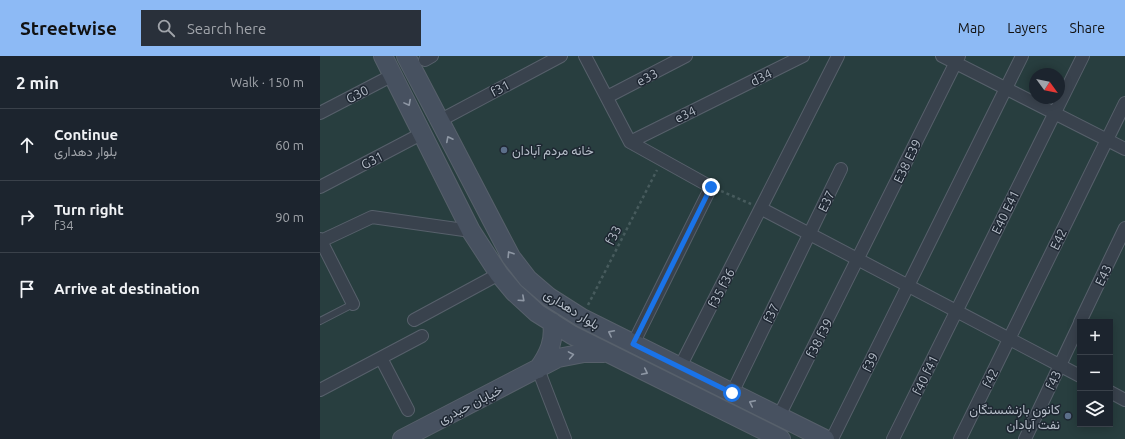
<!DOCTYPE html>
<meta charset="utf-8">
<style>
:root{--surface:#1c242e;--page:#29303a;--text:#f1f3f6;--muted:#a0a4aa;--line:#3a414a;--accent:#8dbaf5}
body{margin:0;font-family:Ubuntu,Vazirmatn,sans-serif;background:var(--page);color:var(--text)}
.controls{position:absolute;right:12px;bottom:12px;display:grid;overflow:hidden;border-radius:0px;box-shadow:0 2px 10px #0003}
.controls button{width:36px;height:36px;display:grid;place-items:center;padding:0;border:0;border-bottom:1px solid var(--line);background:var(--surface);color:var(--text);font:20px sans-serif}
.compass{position:absolute;left:709px;top:12px;width:36px;height:36px;border-radius:50%;background:var(--surface);box-shadow:0 2px 10px #0003;rotate:123deg}
.stop{position:absolute;width:12px;height:12px;margin:-9px;border:3px solid #1a73e8;border-radius:50%;background:#fff}
.stop.end{background:#1a73e8;border-color:#fff;box-shadow:0 1px 4px #0008}
.list{margin:0;padding:0;list-style:none}
h2{display:flex;justify-content:space-between;align-items:center;height:52px;margin:0;padding:0 16px;font-size:17px}
h2 small{font-size:13px;font-weight:400;color:var(--muted)}
.list li{display:grid;grid-template-columns:26px 1fr auto;gap:12px;align-items:center;box-sizing:border-box;height:72px;padding:0 16px;border-top:1px solid var(--line)}
.list b{display:block;font-size:15px;white-space:nowrap}
.list p{margin:0;font-size:13px;white-space:nowrap;color:var(--muted)}
.list em{font-size:13px;font-style:normal;color:var(--muted)}
.icon{flex:none;width:22px;height:22px;fill:none;stroke:currentColor;stroke-width:2;stroke-linecap:round;stroke-linejoin:round}
.map{position:relative;flex:none;width:805px;height:383px;overflow:hidden}
header{display:flex;align-items:center;gap:24px;box-sizing:border-box;height:56px;padding:0 20px;background:var(--accent);color:#111}
header strong{font-size:19px}
nav{display:flex;gap:22px;margin-inline-start:auto;font-size:14px}
.search{width:280px;height:36px;background:var(--page);display:flex;align-items:center;gap:10px;box-sizing:border-box;padding:0 14px;border-radius:0px;color:var(--muted);font-size:15px}
main{display:flex}
aside{flex:1;background:var(--surface)}
.map>svg:first-child{display:block}
</style>
<header>
<strong>Streetwise</strong>
<div class="search"><svg class="icon" aria-label="search" viewBox="0 0 24 24"><circle cx="10" cy="10" r="6"/><path d="M15 15l6 6"/></svg>Search here</div>
<nav><a>Map</a><a>Layers</a><a>Share</a></nav>
</header>
<main>
<aside>
<h2>2 min<small>Walk · 150 m</small></h2>
<ul class="list">
<li><svg class="icon" aria-label="ahead" viewBox="0 0 24 24"><path d="M12 20V5M6 11l6-6 6 6"/></svg><div><b>Continue</b><p>بلوار دهداری</p></div><em>60 m</em></li>
<li><svg class="icon" aria-label="right" viewBox="0 0 24 24"><path d="M7 20v-9h11M14 6l5 5-5 5"/></svg><div><b>Turn right</b><p>f34</p></div><em>90 m</em></li>
<li><svg class="icon" aria-label="arrive" viewBox="0 0 24 24"><path d="M6 21V4h12l-3 4 3 4H6"/></svg><div><b>Arrive at destination</b></div></li>
</ul>
</aside>
<div class="map">
<svg width="805" height="383" viewBox="0 0 805 383">
<rect width="100%" height="100%" fill="#25303d"/>
<path fill="#283e3f" fill-rule="evenodd" d="M0,0H805V383H0ZM715,18H739V42H715ZM760,266H790V368H760Z"/>
<g fill="none" stroke-linecap="round" stroke-linejoin="round">
<g stroke="#57606b" stroke-width="8">
<path id="lane" d="M0,265L33,248"/>
</g>
<g stroke="#57606b" stroke-width="14">
<path id="street" d="M265,0L310,86L391,131L313,288
M622,0L805,93
M105,4L112,0
M287,41L366,0
M0,57L73,19
M119,65L241,0
M310,86L483,0
M0,131L103,77
M442,153L760,320
M0,183L33,248
M1,185L52,161L151,175
M94,264L179,218
M760,266L805,172
M61,302L88,354
M360,311L518,0
M218,313L245,383
M0,334L102,280
M790,336L805,344
M412,337L521,113
M459,360L639,0
M512,383L702,0
M573,383L763,0
M640,383L805,47
M705,383L760,267"/>
</g>
<g stroke="#57606b" stroke-width="20">
<path id="secondary" d="M63,0L151,175L179,218L194,236L217,257L252,279L461,383
M86,0L191,201L208,223L229,241L262,262L505,383
M218,313C229,298 235,284 232,266
M82,383L238,302L264,297H284"/>
</g>
<path stroke="#475b5d" stroke-width="2.5" stroke-dasharray="3 3" stroke-linecap="butt" d="M401,135L431,148
M268,249L337,114"/>
<use href="#lane" stroke="#39424d" stroke-width="6"/>
<use href="#street" stroke="#39424d" stroke-width="12"/>
<use href="#secondary" stroke="#475160" stroke-width="18"/>
</g>
<defs><path id="oneway-chevron" d="M-2-3.5L2.5 0L-2 3.5" fill="none" stroke-width="1.6" stroke-linecap="round" stroke-linejoin="round"/></defs>
<g stroke="#8e97a4">
<use href="#oneway-chevron" transform="translate(88 47) rotate(62)"/>
<use href="#oneway-chevron" transform="translate(129 83) rotate(-117)"/>
<use href="#oneway-chevron" transform="translate(190 198) rotate(-122)"/>
<use href="#oneway-chevron" transform="translate(202 243) rotate(42)"/>
<use href="#oneway-chevron" transform="translate(291 277) rotate(-153)"/>
<use href="#oneway-chevron" transform="translate(251 299) rotate(-10)"/>
<use href="#oneway-chevron" transform="translate(325 316) rotate(26)"/>
<use href="#oneway-chevron" transform="translate(432 347) rotate(-154)"/>
</g>
<g fill="none" stroke-linecap="round" stroke-linejoin="round">
<path stroke="#1a73e8" stroke-width="5" d="M391,131L313,288L412,337"/>
</g>
<g fill="#5c6f8a" stroke="#1e2732" stroke-width="1.5">
<circle cx="184" cy="94" r="4"/>
<circle cx="748" cy="360" r="4"/>
</g>
<g text-anchor="middle" stroke-width="3" stroke-linejoin="round" paint-order="stroke">
<g font-size="13" fill="#b5bdc8" stroke="#1e2732">
<text transform="translate(327 21) rotate(-27)" y="5">e33</text>
<text transform="translate(441 21) rotate(-26)" y="5">d34</text>
<text transform="translate(180 32) rotate(-28)" y="5">f31</text>
<text transform="translate(37 38) rotate(-27)" y="5">G30</text>
<text transform="translate(365 58) rotate(-26)" y="5">e34</text>
<text transform="translate(52 104) rotate(-27)" y="5">G31</text>
<text transform="translate(587 105) rotate(-64)" y="5">E38 E39</text>
<text transform="translate(506 145) rotate(-64)" y="5">E37</text>
<text transform="translate(685 156) rotate(-64)" y="5">E40 E41</text>
<text transform="translate(293 179) rotate(-63)" y="5">f33</text>
<text transform="translate(738 183) rotate(-64)" y="5">E42</text>
<text transform="translate(783 219) rotate(-64)" y="5">E43</text>
<text transform="translate(401 232) rotate(-63)" y="5">f35 f36</text>
<text transform="translate(252 253) rotate(32)" y="5">بلوار دهداری</text>
<text transform="translate(451 257) rotate(-64)" y="5">f37</text>
<text transform="translate(499 282) rotate(-63)" y="5">f38 f39</text>
<text transform="translate(550 306) rotate(-64)" y="5">f39</text>
<text transform="translate(605 319) rotate(-64)" y="5">f40 f41</text>
<text transform="translate(670 322) rotate(-64)" y="5">f42</text>
<text transform="translate(733 324) rotate(-65)" y="5">f43</text>
<text transform="translate(150 348) rotate(-27)" y="5">خیابان حیدری</text>
</g>
<g font-size="13" fill="#b5bdc8" stroke="#1e2732" text-anchor="start">
<text x="192" y="99">خانه مردم آبادان</text>
<text x="740" y="358" text-anchor="end">کانون بازنشستگان<tspan x="740" dy="15">نفت آبادان</tspan></text>
</g>
</g>
</svg>
<div class="controls">
<button>+</button>
<button>−</button>
<button><svg class="icon" aria-label="layers" viewBox="0 0 24 24"><path d="M12 4l9 5-9 5-9-5zM3 14l9 5 9-5"/></svg></button>
</div>
<svg class="compass" viewBox="-18 -18 36 36"><path d="M0-13l5 13h-10z" fill="#e53935"/><path d="M0 13l5-13h-10z" fill="#a0a4aa"/></svg>
<div class="stop" style="left:412px;top:337px"></div>
<div class="stop end" style="left:391px;top:131px"></div>
</div>
</main>
